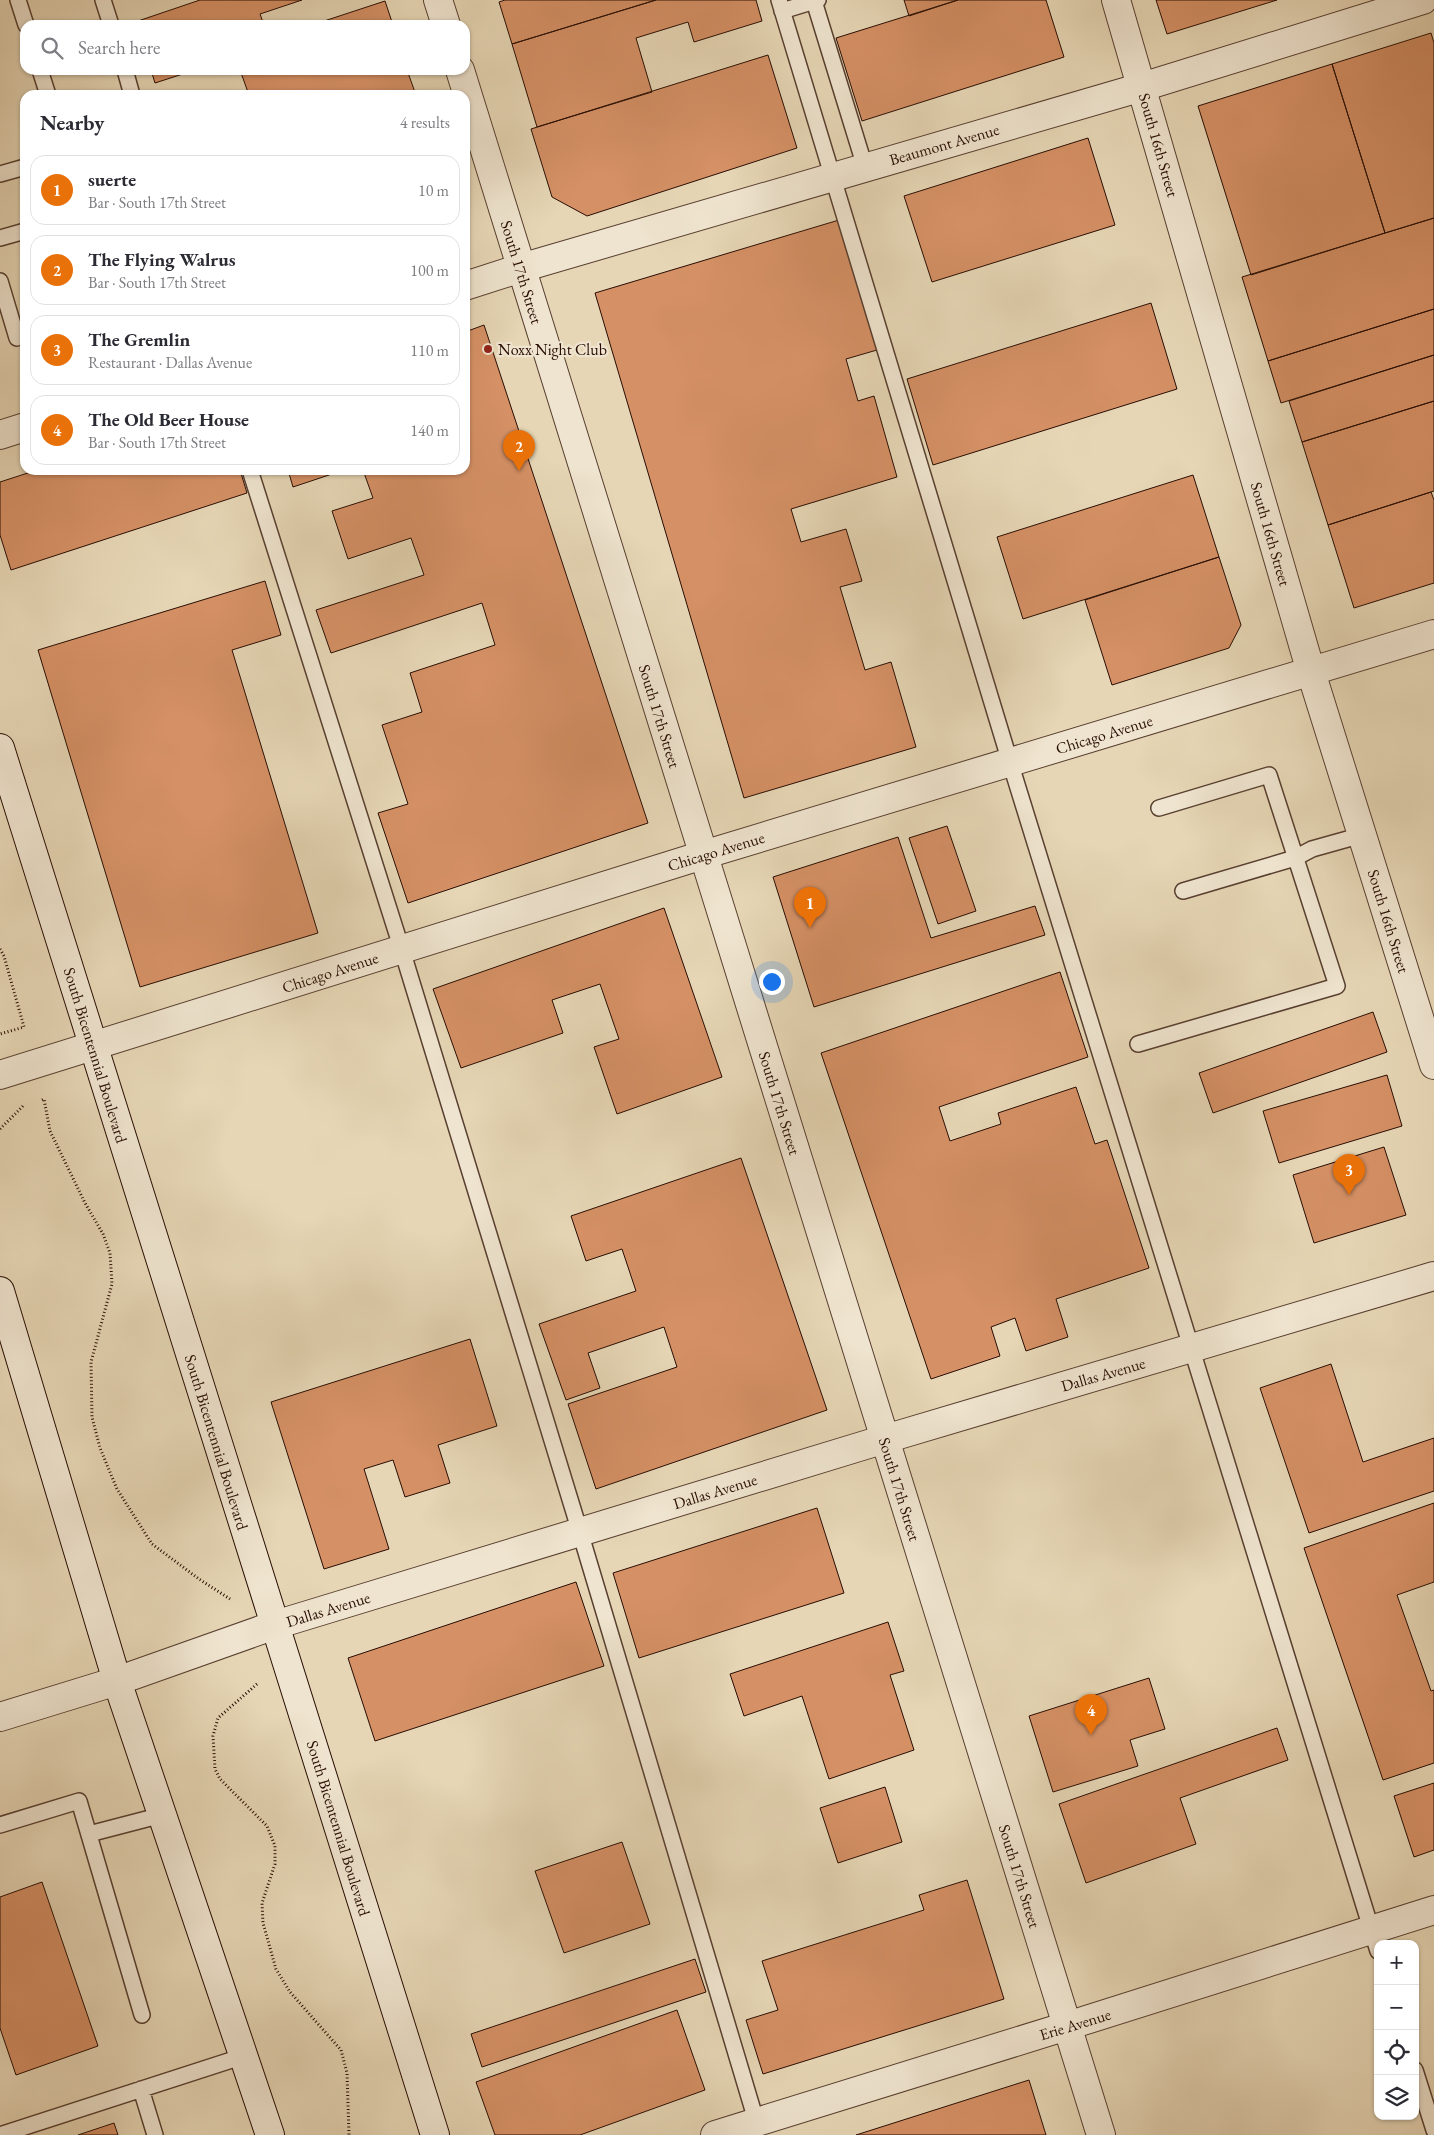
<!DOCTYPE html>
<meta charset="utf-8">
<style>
:root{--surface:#fff;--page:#f2f2f3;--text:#2b2b33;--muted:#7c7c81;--line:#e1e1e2;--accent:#8f2418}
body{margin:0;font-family:"EB Garamond",serif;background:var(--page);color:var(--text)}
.controls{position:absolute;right:15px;bottom:15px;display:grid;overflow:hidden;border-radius:10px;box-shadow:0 1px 4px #0004}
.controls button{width:45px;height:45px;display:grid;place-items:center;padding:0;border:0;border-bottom:1px solid var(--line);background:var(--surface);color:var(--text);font:25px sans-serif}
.you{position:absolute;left:771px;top:981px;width:18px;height:18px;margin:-12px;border:4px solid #fff;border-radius:50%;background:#1a73e8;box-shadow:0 0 0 8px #1a73e833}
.badge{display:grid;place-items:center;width:32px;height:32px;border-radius:50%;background:var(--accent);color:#fff;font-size:16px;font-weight:700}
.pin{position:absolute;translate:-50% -41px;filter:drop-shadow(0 1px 2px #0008)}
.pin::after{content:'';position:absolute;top:26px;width:18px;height:15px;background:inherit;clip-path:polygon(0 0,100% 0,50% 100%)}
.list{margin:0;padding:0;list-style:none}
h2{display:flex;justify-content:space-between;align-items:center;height:65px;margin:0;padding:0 20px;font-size:21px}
h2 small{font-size:16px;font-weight:400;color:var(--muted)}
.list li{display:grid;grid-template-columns:32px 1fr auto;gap:15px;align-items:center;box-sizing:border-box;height:70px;margin:0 10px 10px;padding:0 10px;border:1px solid var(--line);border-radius:15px}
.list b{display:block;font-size:19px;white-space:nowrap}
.list p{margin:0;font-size:16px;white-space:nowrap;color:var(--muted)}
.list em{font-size:16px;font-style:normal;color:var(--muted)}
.icon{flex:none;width:28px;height:28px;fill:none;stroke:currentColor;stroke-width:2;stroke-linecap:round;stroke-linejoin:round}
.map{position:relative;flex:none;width:1434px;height:2135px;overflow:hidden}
.search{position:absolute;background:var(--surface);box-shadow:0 1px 4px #0004;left:20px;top:20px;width:450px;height:55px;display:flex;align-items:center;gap:12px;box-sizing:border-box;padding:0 18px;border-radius:15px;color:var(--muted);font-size:19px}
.panel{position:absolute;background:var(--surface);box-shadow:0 1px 4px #0004;left:20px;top:90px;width:450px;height:385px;border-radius:15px}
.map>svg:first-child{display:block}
</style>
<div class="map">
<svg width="1434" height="2135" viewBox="0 0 1434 2135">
<rect width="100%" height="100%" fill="#e6d6b5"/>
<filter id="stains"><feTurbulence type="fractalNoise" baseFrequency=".004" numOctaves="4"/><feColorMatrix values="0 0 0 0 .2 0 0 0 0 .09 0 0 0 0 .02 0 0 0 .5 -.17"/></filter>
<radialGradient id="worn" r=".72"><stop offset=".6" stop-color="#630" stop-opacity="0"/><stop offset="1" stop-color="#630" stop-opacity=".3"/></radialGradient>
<path fill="#d59065" stroke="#280d03" d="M200,0H302L260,14L264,25H136L135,22Z
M505,0H656L512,44L499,2Z
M656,0H756L762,21L694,42L688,22L636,38L652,92L537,127L512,44Z
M904,0H958L909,16Z
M958,0H1046L1064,57L862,121L836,38Z
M1156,0H1277L1167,34Z
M385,1L393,25H312Z
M1431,33L1434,43V218L1385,233L1332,64Z
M768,55L797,148L587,216L552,197L531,129Z
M1332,64L1385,233L1251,275L1198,106Z
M151,70H195L155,83Z
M240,70H407L416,95H249Z
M1088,138L1115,225L932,282L904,196Z
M1434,218V309L1268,361L1242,277Z
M839,220L877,350L846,359L858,401L874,396L897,477L791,509L801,542L846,529L862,581L840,587L865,670L891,662L916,747L744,798L595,293Z
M1151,303L1177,389L933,465L907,379Z
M1434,309V355L1281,403L1268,361Z
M484,325L648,823L408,903L378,813L408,804L382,725L422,712L410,673L495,645L482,603L331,653L316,610L424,575L411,538L348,559L332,511L373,498L363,470H465V332Z
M1434,355V401L1302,442L1289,401Z
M1434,401V491L1328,525L1302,442Z
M37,470H240L247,493L11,570L0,535V482Z
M288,470H344L293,487Z
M1193,475L1219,557L1023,619L997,537Z
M1431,492L1434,500V583L1354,608L1328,525Z
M1219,557L1241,625L1229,648L1112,685L1085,600Z
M265,581L281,635L232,650L318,933L140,987L38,650Z
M947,826L976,911L938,924L909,838Z
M898,837L931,938L1035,906L1045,935L814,1007L773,877Z
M664,908L722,1077L617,1114L594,1047L619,1039L600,984L552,1000L563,1033L461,1068L433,989Z
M1060,972L1088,1057L939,1107L950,1141L1001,1124L998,1113L1076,1087L1095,1144L1107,1140L1149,1268L1056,1299L1068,1337L1026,1351L1015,1318L991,1327L1000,1356L931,1379L821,1053Z
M1373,1012L1387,1052L1213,1113L1199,1073Z
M1387,1075L1402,1126L1279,1163L1263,1111Z
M1384,1147L1406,1215L1314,1243L1293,1175Z
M741,1158L827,1410L596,1489L568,1404L677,1367L664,1327L588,1353L600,1388L566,1400L539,1324L636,1291L622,1249L586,1261L571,1216Z
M470,1339L497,1426L438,1445L450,1483L405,1497L393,1460L364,1469L389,1549L324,1569L271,1402Z
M1331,1364L1363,1462L1434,1438V1491L1309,1533L1260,1388Z
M1434,1503V1582L1397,1595L1431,1691L1434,1690V1763L1383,1780L1304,1548Z
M817,1508L844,1593L639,1658L613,1573Z
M576,1582L604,1666L375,1741L348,1658Z
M888,1622L904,1671L890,1675L914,1750L829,1779L802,1696L744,1716L730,1674Z
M1149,1678L1165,1729L1130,1740L1138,1766L1053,1792L1029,1716Z
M1277,1728L1288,1760L1180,1798L1196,1844L1086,1883L1059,1804Z
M1434,1783V1850L1414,1857L1394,1796Z
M885,1787L902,1842L838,1863L820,1808Z
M622,1842L650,1924L564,1953L535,1871Z
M967,1880L1004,1999L763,2074L746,2020L778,2010L762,1961L924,1910L919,1895Z
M42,1882L98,2046L16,2075L0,2028V1897Z
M695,1959L706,1992L482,2067L471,2034Z
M677,2010L705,2090L580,2135H495L476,2082Z
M1029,2080L1046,2135H856Z
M114,2123L118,2135H78Z"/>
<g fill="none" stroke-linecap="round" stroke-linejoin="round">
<g stroke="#583f30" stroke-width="18">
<path id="service" d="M18,0L26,25
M103,0L111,25
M779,0L1010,762L1378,1951
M814,1L865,167
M782,11L818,0
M40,70L48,95
M125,70L132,95
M0,174L25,167
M0,238L25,231
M0,281L17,338
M250,470L402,950L580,1532L758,2127
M1183,891L1295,858L1312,849L1362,835
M1138,1044L1337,986L1269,775L1159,808
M0,1825L79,1801L142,2015
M89,1834L162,1815
M1415,2070L1434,2130
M141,2089L155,2135
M0,2135L244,2056"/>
</g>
<g stroke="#583f30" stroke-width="30">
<path id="minor" d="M465,286L521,268L1142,87L1423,0
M0,435L25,427
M0,1075L703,855L1434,634
M0,1717L117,1681L275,1625L885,1439L1434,1276
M715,2135L1067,2026L1434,1910"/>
</g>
<g stroke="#583f30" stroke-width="30">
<path id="tertiary" d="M438,0L446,25
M1116,0L1311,672L1434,1065
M460,70L1101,2135"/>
</g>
<g stroke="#280d03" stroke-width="30">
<path id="secondary" d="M0,748L435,2135
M0,1291L117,1681L270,2135"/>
</g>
<path stroke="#280d03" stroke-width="3" stroke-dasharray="1 2.5" stroke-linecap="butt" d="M0,949L4,956L24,1027L0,1034
M42,1100L44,1099L50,1131L85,1203L103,1234L110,1253L112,1284L91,1362L92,1417L100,1448L117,1489L152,1544L199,1579L230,1599
M0,1129L24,1105
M257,1684L218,1718L213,1736L215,1769L220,1779L267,1826L275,1846V1864L262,1903L263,1923L276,1969L290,1992L341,2050L347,2073L349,2135"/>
<use href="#service" stroke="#efe4cf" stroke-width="15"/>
<use href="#minor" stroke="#efe4cf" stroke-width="28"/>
<use href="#tertiary" stroke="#efe4cf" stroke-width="28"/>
<use href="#secondary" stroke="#efe4cf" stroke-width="28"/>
</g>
<circle fill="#8f2418" stroke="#efe4cf" stroke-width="2" cx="488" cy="349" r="5"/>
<g text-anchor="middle" stroke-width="4.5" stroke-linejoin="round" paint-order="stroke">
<g font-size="16" fill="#280d03" stroke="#efe4cf">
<text transform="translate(944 144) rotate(-16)" y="6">Beaumont Avenue</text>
<text transform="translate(1159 145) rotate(74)" y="6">South 16th Street</text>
<text transform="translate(522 272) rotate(73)" y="6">South 17th Street</text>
<text transform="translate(1271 534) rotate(74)" y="6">South 16th Street</text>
<text transform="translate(660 716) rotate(73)" y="6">South 17th Street</text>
<text transform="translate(1104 734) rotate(-17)" y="6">Chicago Avenue</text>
<text transform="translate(716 851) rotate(-17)" y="6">Chicago Avenue</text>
<text transform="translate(1389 921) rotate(73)" y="6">South 16th Street</text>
<text transform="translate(330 972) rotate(-18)" y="6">Chicago Avenue</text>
<text transform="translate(96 1055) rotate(73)" y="6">South Bicentennial Boulevard</text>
<text transform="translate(780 1103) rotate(73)" y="6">South 17th Street</text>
<text transform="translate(1103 1374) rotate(-16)" y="6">Dallas Avenue</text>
<text transform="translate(217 1442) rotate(73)" y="6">South Bicentennial Boulevard</text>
<text transform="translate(900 1489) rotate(73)" y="6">South 17th Street</text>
<text transform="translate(715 1491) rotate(-17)" y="6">Dallas Avenue</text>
<text transform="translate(328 1609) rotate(-17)" y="6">Dallas Avenue</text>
<text transform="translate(339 1828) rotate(73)" y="6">South Bicentennial Boulevard</text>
<text transform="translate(1020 1876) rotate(73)" y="6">South 17th Street</text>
<text transform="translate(1075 2024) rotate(-17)" y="6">Erie Avenue</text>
</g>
<g font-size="16" fill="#280d03" stroke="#efe4cf" text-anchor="start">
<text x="498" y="355">Noxx Night Club</text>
</g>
</g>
<rect width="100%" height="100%" filter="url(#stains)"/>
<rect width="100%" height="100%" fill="url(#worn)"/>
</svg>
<div class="controls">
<button>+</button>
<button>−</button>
<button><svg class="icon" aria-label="locate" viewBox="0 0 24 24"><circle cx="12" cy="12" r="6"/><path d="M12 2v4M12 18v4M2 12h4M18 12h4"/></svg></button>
<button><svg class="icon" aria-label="layers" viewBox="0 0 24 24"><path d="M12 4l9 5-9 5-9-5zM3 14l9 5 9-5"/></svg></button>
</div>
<div class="you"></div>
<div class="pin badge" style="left:810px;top:928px;background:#e8710a">1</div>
<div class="pin badge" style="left:519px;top:471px;background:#e8710a">2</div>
<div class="pin badge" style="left:1349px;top:1195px;background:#e8710a">3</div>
<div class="pin badge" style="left:1091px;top:1735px;background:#e8710a">4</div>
<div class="search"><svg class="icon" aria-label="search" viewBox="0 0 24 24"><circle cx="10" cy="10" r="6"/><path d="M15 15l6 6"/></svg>Search here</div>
<section class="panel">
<h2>Nearby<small>4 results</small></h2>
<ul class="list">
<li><span class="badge" style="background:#e8710a">1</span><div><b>suerte</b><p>Bar · South 17th Street</p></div><em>10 m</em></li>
<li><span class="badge" style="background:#e8710a">2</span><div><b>The Flying Walrus</b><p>Bar · South 17th Street</p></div><em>100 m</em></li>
<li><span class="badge" style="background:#e8710a">3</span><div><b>The Gremlin</b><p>Restaurant · Dallas Avenue</p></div><em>110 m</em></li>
<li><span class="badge" style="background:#e8710a">4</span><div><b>The Old Beer House</b><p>Bar · South 17th Street</p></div><em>140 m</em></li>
</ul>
</section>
</div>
